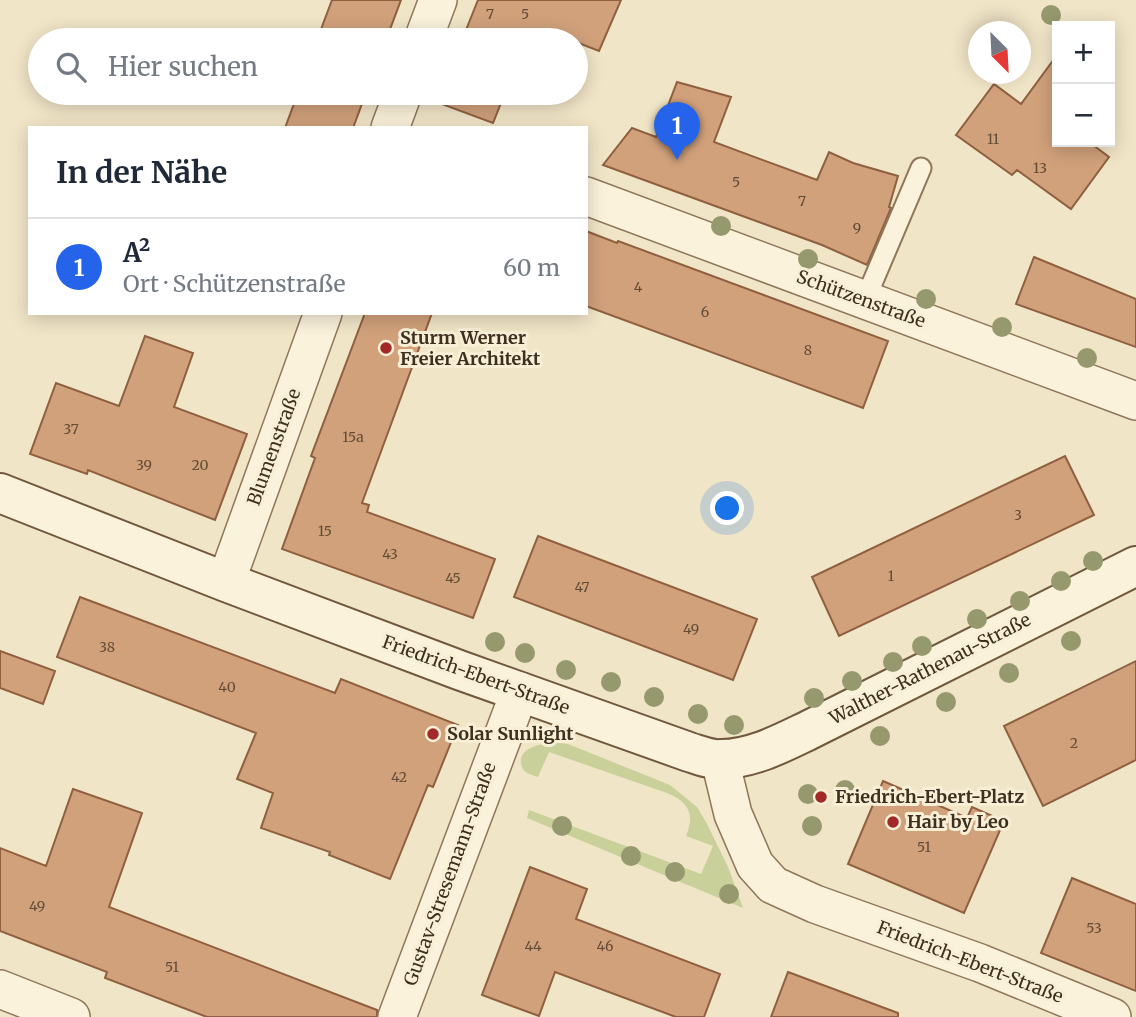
<!DOCTYPE html>
<html lang="de">
<meta charset="utf-8">
<style>
:root{--surface:#fff;--page:#f6f6f7;--text:#1f2937;--muted:#747a83;--line:#e0e1e3;--accent:#2563eb}
body{margin:0;font-family:Merriweather,serif;background:var(--page);color:var(--text)}
.controls{position:absolute;right:21px;top:21px;display:grid;overflow:hidden;border-radius:0px;box-shadow:0 4px 18px #0003}
.controls button{width:63px;height:63px;display:grid;place-items:center;padding:0;border:0;border-bottom:2px solid var(--line);background:var(--surface);color:var(--text);font:35px sans-serif}
.compass{position:absolute;left:968px;top:21px;width:63px;height:63px;border-radius:50%;background:var(--surface);box-shadow:0 4px 18px #0003;rotate:156deg}
.you{position:absolute;left:728px;top:509px;width:24px;height:24px;margin:-18px;border:5px solid #fff;border-radius:50%;background:#1a73e8;box-shadow:0 0 0 10px #1a73e833}
.badge{display:grid;place-items:center;width:46px;height:46px;border-radius:50%;background:var(--accent);color:#fff;font-size:23px;font-weight:700}
.pin{position:absolute;translate:-50% -58px;filter:drop-shadow(0 2px 4px #0008)}
.pin::after{content:'';position:absolute;top:37px;width:24px;height:21px;background:inherit;clip-path:polygon(0 0,100% 0,50% 100%)}
.list{margin:0;padding:0;list-style:none}
h2{display:flex;justify-content:space-between;align-items:center;height:91px;margin:0;padding:0 28px;font-size:30px}
h2 small{font-size:23px;font-weight:400;color:var(--muted)}
.list li{display:grid;grid-template-columns:46px 1fr auto;gap:21px;align-items:center;box-sizing:border-box;height:98px;padding:0 28px;border-top:2px solid var(--line)}
.list b{display:block;font-size:26px;white-space:nowrap}
.list p{margin:0;font-size:23px;white-space:nowrap;color:var(--muted)}
.list em{font-size:23px;font-style:normal;color:var(--muted)}
.icon{flex:none;width:38px;height:38px;fill:none;stroke:currentColor;stroke-width:2;stroke-linecap:round;stroke-linejoin:round}
.map{position:relative;flex:none;width:1136px;height:1017px;overflow:hidden}
.search{position:absolute;background:var(--surface);box-shadow:0 4px 18px #0003;left:28px;top:28px;width:560px;height:77px;display:flex;align-items:center;gap:18px;box-sizing:border-box;padding:0 24px;border-radius:38px;color:var(--muted);font-size:26px}
.panel{position:absolute;background:var(--surface);box-shadow:0 4px 18px #0003;left:28px;top:126px;width:560px;height:189px;border-radius:0px}
.map>svg:first-child{display:block}
</style>
<div class="map">
<svg width="1136" height="1017" viewBox="0 0 1136 1017">
<rect width="100%" height="100%" fill="#f1e5c7"/>
<path fill="#c9d099" d="M553,742L568,744L670,785L697,807L707,824L728,867L743,908L527,818L529,810L701,874L713,846L686,836C695,814 689,802 667,793L549,752L538,777C530,774 522,773 521,763C519,747 542,744 553,742Z"/>
<path fill="#d1a17b" stroke="#8f603f" stroke-width="2" d="M332,0H401L386,40H317Z
M478,0H621L599,51L576,42V40H462Z
M1057,55V142H1089L1109,157L1071,209L1017,170L1012,175L956,135L994,84L1021,104Z
M677,82L731,97L714,142L817,180L829,152L853,163L898,176L889,207L891,208L867,265L822,245L603,165L632,128L656,137Z
M298,93H366L353,128H285Z
M443,93H505L493,123L439,103Z
M586,231L617,243L618,241L888,341L863,408L586,306Z
M1034,257L1136,299V347L1016,304Z
M365,313H432L362,503L369,505L367,512L495,559L473,618L282,549L315,458L311,456Z
M145,336L193,353L174,407L247,434L215,520L88,470L87,474L30,454L56,383L119,406Z
M1065,456L1094,515L839,636L812,577Z
M538,536L757,619L733,680L514,597Z
M80,597L335,693L341,679L458,725L433,787L428,785L390,879L329,855L330,852L261,828L273,793L237,779L256,733L57,657Z
M0,651L55,671L43,704L0,688Z
M1136,661V760L1043,806L1004,726Z
M883,781L967,818L972,807L1004,821L964,913L848,864Z
M73,789L142,813L109,907L377,1010V1017H207L105,978L107,972L0,931V848L46,866Z
M530,867L587,889L576,919L720,974L704,1017H676L555,972L539,1016L482,995Z
M1072,878L1136,904V991L1041,953Z
M788,972L898,1013V1017H771Z"/>
<g fill="none" stroke-linecap="round" stroke-linejoin="round">
<g stroke="#8e775b" stroke-width="23">
<path id="service" d="M865,300L921,168"/>
</g>
<g stroke="#8e775b" stroke-width="40">
<path id="minor" d="M423,40L438,0
M390,128L403,93
M586,196L1136,401
M226,582L323,313
M720,760L733,814L755,865L773,885L815,904L980,963L1112,1017
M0,989L71,1017
M397,1017L520,691"/>
</g>
<g stroke="#70583e" stroke-width="42">
<path id="secondary" d="M0,493L226,582L459,670L689,752C699,755 711,760 721,759C752,759 782,743 809,730L1136,566"/>
</g>
<use href="#service" stroke="#fbf2db" stroke-width="19"/>
<use href="#minor" stroke="#fbf2db" stroke-width="37"/>
<use href="#secondary" stroke="#fbf2db" stroke-width="38"/>
</g>
<g fill="#96996d">
<circle cx="1051" cy="15" r="10"/>
<circle cx="721" cy="226" r="10"/>
<circle cx="808" cy="259" r="10"/>
<circle cx="926" cy="299" r="10"/>
<circle cx="1002" cy="327" r="10"/>
<circle cx="1087" cy="358" r="10"/>
<circle cx="1093" cy="561" r="10"/>
<circle cx="1061" cy="581" r="10"/>
<circle cx="1020" cy="601" r="10"/>
<circle cx="977" cy="619" r="10"/>
<circle cx="1071" cy="641" r="10"/>
<circle cx="495" cy="642" r="10"/>
<circle cx="922" cy="646" r="10"/>
<circle cx="525" cy="653" r="10"/>
<circle cx="893" cy="662" r="10"/>
<circle cx="566" cy="670" r="10"/>
<circle cx="1009" cy="673" r="10"/>
<circle cx="852" cy="681" r="10"/>
<circle cx="611" cy="682" r="10"/>
<circle cx="654" cy="697" r="10"/>
<circle cx="814" cy="698" r="10"/>
<circle cx="946" cy="702" r="10"/>
<circle cx="698" cy="714" r="10"/>
<circle cx="734" cy="725" r="10"/>
<circle cx="880" cy="736" r="10"/>
<circle cx="845" cy="790" r="10"/>
<circle cx="808" cy="794" r="10"/>
<circle cx="562" cy="826" r="10"/>
<circle cx="812" cy="826" r="10"/>
<circle cx="631" cy="856" r="10"/>
<circle cx="675" cy="872" r="10"/>
<circle cx="729" cy="894" r="10"/>
</g>
<g fill="#a12927" stroke="#f8efd7" stroke-width="2.5">
<circle cx="386" cy="348" r="7"/>
<circle cx="433" cy="734" r="7"/>
<circle cx="821" cy="797" r="7"/>
<circle cx="893" cy="822" r="7"/>
</g>
<g text-anchor="middle" stroke-width="6" stroke-linejoin="round" paint-order="stroke">
<g font-size="14" fill="#634c36">
<text x="490" y="19">7</text>
<text x="525" y="19">5</text>
<text x="993" y="144">11</text>
<text x="1040" y="173">13</text>
<text x="736" y="187">5</text>
<text x="802" y="206">7</text>
<text x="857" y="233">9</text>
<text x="638" y="292">4</text>
<text x="705" y="317">6</text>
<text x="808" y="355">8</text>
<text x="71" y="434">37</text>
<text x="353" y="442">15a</text>
<text x="144" y="470">39</text>
<text x="200" y="470">20</text>
<text x="1018" y="520">3</text>
<text x="325" y="536">15</text>
<text x="390" y="559">43</text>
<text x="891" y="581">1</text>
<text x="453" y="583">45</text>
<text x="582" y="592">47</text>
<text x="691" y="634">49</text>
<text x="107" y="652">38</text>
<text x="227" y="692">40</text>
<text x="1074" y="748">2</text>
<text x="399" y="782">42</text>
<text x="924" y="852">51</text>
<text x="37" y="911">49</text>
<text x="1094" y="933">53</text>
<text x="533" y="951">44</text>
<text x="605" y="951">46</text>
<text x="172" y="972">51</text>
</g>
<g font-size="18" fill="#3e2f1f" stroke="#f8efd7">
<text transform="translate(861 299) rotate(20)" y="6">Schützenstraße</text>
<text transform="translate(274 447) rotate(-70)" y="6">Blumenstraße</text>
<text transform="translate(930 669) rotate(-27)" y="6">Walther-Rathenau-Straße</text>
<text transform="translate(476 675) rotate(20)" y="6">Friedrich-Ebert-Straße</text>
<text transform="translate(450 874) rotate(-70)" y="6">Gustav-Stresemann-Straße</text>
<text transform="translate(970 962) rotate(21)" y="6">Friedrich-Ebert-Straße</text>
</g>
<g font-size="18" font-weight="bold" fill="#3e2f1f" stroke="#f8efd7" text-anchor="start">
<text x="400" y="344">Sturm Werner<tspan x="400" dy="21">Freier Architekt</tspan></text>
<text x="447" y="740">Solar Sunlight</text>
<text x="835" y="803">Friedrich-Ebert-Platz</text>
<text x="907" y="828">Hair by Leo</text>
</g>
</g>
</svg>
<div class="controls">
<button>+</button>
<button>−</button>
</div>
<svg class="compass" viewBox="-18 -18 36 36"><path d="M0-13l5 13h-10z" fill="#e53935"/><path d="M0 13l5-13h-10z" fill="#747a83"/></svg>
<div class="you"></div>
<div class="pin badge" style="left:677px;top:160px">1</div>
<div class="search"><svg class="icon" aria-label="search" viewBox="0 0 24 24"><circle cx="10" cy="10" r="6"/><path d="M15 15l6 6"/></svg>Hier suchen</div>
<section class="panel">
<h2>In der Nähe<small></small></h2>
<ul class="list">
<li><span class="badge">1</span><div><b>A²</b><p>Ort · Schützenstraße</p></div><em>60 m</em></li>
</ul>
</section>
</div>
